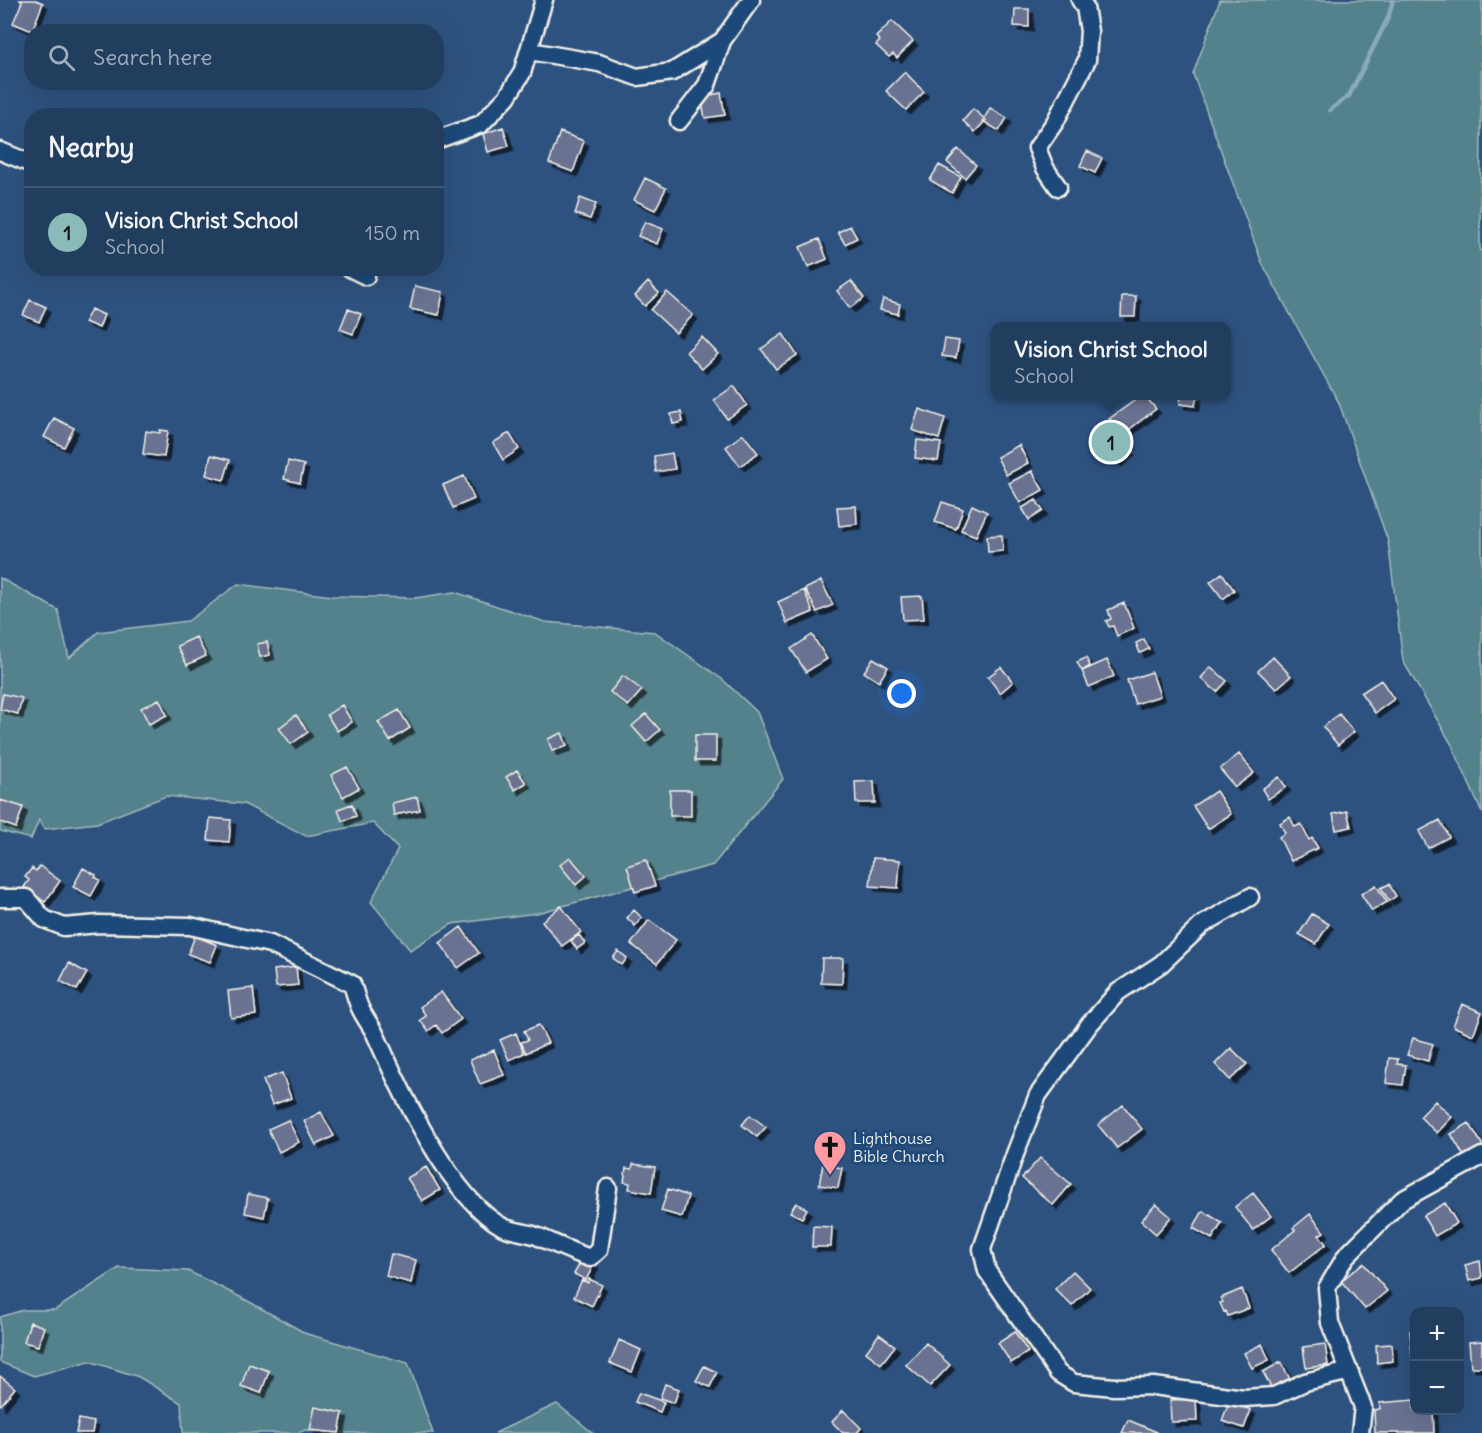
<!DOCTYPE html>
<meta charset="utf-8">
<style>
:root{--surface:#223e5f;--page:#2a4565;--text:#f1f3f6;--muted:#a2aebd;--line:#3f5774;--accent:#8bbbb9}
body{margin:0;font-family:Delius,sans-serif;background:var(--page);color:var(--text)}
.controls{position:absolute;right:18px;bottom:18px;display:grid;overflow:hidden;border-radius:12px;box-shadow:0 6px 24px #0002}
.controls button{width:54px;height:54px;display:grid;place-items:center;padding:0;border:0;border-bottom:2px solid var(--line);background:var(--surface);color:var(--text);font:30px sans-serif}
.you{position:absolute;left:902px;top:694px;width:21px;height:21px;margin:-15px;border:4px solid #fff;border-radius:50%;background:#1a73e8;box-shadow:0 0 0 9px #1a73e833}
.badge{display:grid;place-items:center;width:39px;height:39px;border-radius:50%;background:var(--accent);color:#111;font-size:20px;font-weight:700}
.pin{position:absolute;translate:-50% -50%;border:3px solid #fff;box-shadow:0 2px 6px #0006}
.popup{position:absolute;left:991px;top:322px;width:240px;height:78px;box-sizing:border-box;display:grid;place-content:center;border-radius:12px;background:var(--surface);filter:drop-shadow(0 2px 4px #0005);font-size:20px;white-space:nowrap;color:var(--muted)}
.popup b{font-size:22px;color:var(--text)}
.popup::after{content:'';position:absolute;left:50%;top:100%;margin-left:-12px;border:12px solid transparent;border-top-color:var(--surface)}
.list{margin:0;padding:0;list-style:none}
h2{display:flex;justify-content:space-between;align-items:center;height:78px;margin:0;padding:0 24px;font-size:26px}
h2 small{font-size:20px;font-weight:400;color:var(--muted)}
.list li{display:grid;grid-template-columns:39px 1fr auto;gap:18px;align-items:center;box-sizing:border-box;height:90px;padding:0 24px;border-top:2px solid var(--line)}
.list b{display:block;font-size:22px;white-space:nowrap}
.list p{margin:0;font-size:20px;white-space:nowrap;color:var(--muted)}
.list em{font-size:20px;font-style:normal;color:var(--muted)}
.icon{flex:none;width:33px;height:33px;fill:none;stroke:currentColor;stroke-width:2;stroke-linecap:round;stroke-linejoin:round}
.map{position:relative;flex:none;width:1482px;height:1433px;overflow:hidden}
.search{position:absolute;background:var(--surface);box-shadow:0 6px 24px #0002;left:24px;top:24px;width:420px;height:66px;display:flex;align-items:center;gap:15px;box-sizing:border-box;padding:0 21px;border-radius:24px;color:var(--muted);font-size:22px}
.panel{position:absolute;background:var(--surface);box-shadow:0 6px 24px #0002;left:24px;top:108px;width:420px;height:168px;border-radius:24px}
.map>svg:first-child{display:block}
</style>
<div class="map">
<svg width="1482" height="1433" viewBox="0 0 1482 1433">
<defs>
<filter id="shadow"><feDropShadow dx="4.5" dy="4.5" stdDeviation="0" flood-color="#0009"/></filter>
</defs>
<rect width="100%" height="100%" fill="#2e527f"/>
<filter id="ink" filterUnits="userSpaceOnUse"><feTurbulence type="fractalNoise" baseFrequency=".0167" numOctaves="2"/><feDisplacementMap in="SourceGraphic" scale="12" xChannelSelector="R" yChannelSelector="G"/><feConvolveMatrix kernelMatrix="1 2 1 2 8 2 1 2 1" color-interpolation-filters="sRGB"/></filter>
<g filter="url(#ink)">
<path fill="#53828c" stroke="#a4baba" stroke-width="1.5" d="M1220,0H1482L1480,248L1482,254V813L1452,745L1403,661L1388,541L1339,403L1262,263L1193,74Z
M0,578L58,610L69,658L98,632L188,621L238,584L332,596L415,598L455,592L545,622L655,632L722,679L757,712L783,779L713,865L537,913L452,924L410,950L371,902L398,849L373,823L306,836L244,804L166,796L97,823L45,829L39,820L31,839L0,831Z
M119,1268L188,1271L246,1300L307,1334L408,1363L433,1433H324L305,1430L298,1433H183L181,1403L139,1377L89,1361L34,1376L0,1362V1317L23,1310H55Z
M557,1404L593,1433H495Z"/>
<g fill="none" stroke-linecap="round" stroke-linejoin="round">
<path stroke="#8aaabc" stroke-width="4.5" d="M1330,110L1349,96L1388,18L1393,0"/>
</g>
<path fill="#6b7291" stroke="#f4f1e8" stroke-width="1.5" filter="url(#shadow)" d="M20,0H36L43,3L32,31L13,23L22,2Z
M1015,9H1029V27L1014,26Z
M892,21L913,41L897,58L893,54L889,57L876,45L880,41L876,37Z
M905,72L924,92L906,110L886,91Z
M721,93L725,115L705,118L701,97Z
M990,108L1007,118L999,131L983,121Z
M973,109L986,120L975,132L963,121Z
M503,127L509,146L488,152L483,134Z
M560,132L584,141L573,172L549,163Z
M958,149L976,165L965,178L947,162Z
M1087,151L1102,158L1095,173L1080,166Z
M939,165L961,177L952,193L930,180Z
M645,178L666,188L655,210L634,200Z
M580,198L596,204L590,219L575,214Z
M645,222L663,229L657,244L638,236Z
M850,226L857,238L845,244L838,232Z
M819,239L827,259L808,267L800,247Z
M851,281L864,298L850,308L837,291Z
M648,282L659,293L645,306L635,296Z
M415,286L443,292L439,315L410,309Z
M667,292L693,315L676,333L651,310Z
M1122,296H1136L1135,317H1121Z
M883,299L900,304L898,314L880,310Z
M30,300L46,307L39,322L23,315Z
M91,309L104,315L99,328L85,322Z
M348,309L361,314L353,334L340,329Z
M783,334L797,355L776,369L761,349Z
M702,337L718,354L702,369L686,352Z
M945,339L959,341L956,358L942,356Z
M734,386L747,405L727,419L714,400Z
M1141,396H1145L1156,409L1122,435L1109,419Z
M1181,396H1197L1195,406L1180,404Z
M919,409L945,418L939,439L912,430Z
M681,412L683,422L673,424L671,414Z
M54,418L74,428L64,447L44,437Z
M1105,421L1130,451L1117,462L1092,432Z
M160,430L168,431L164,457L143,454L146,431L160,433Z
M509,433L519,449L503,460L493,443Z
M743,434L758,453L740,466L726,447Z
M917,440L941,443L938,461L915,458Z
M1019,445L1028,463L1006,475L997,457Z
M672,453L675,469L656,472L654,456Z
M211,455L230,460L224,480L206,475Z
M288,461L304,465L300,483L284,479Z
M1032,471L1043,490L1020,503L1009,483Z
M464,476L474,499L453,508L443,485Z
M1036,500L1043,511L1029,520L1022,508Z
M942,502L963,509L956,529L935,522Z
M972,505L987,512L976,536L961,530Z
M856,506L857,524L839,526L837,507Z
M1002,535L1003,551L988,552L987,536Z
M1222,573L1234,590L1223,599L1210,582Z
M821,581L833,605L817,612L805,589Z
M804,590L813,612L787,623L778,602Z
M922,596L924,619L903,620L901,597Z
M1124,603L1134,628L1117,636L1113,626L1109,627L1106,621L1111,619L1108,610Z
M812,635L827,659L806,672L791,649Z
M196,637L206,656L187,665L177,646Z
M1144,639L1149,649L1140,653L1136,643Z
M267,642L270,655L260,657L257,644Z
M1273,657L1291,676L1276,689L1258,671Z
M873,658L888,667L879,682L864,672Z
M1086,658L1090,666L1082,671L1077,662Z
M1107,660L1114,676L1089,687L1082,671Z
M1001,667L1013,682L1000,693L988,677Z
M1211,667L1227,681L1217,692L1201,678Z
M1152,672L1160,696L1135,704L1127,680Z
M623,676L642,690L628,706L610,692Z
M1381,680L1394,699L1375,713L1361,693Z
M3,694L22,698L18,714L0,709Z
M159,699L167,715L149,724L141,708Z
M342,705L352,722L337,731L327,715Z
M399,710L410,728L390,741L378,722Z
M646,714L660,730L646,742L632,726Z
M1339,714L1354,732L1338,745L1323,727Z
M296,715L308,732L291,744L279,728Z
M562,733L567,746L552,751L548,739Z
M695,735H716V761H695Z
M1239,754L1254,773L1235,787L1220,769Z
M347,767L359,788L343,797L331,775Z
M517,770L526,783L515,790L506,777Z
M1279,777L1286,787L1268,799L1262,789Z
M874,781L875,803H856L855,782Z
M670,790H691V816H670Z
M1216,791L1231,814L1208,829L1193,806Z
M417,797L420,810L394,815L392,803Z
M0,800L23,807L16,828L0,822Z
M352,804L356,816L342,821L338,809Z
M1347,811L1351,827L1336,830L1333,814Z
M1290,817L1295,827L1301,824L1309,840L1312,838L1318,848L1291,861L1279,837L1285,833L1280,823Z
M210,818L231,820L229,842L208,840Z
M1440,820L1449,837L1428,848L1419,831Z
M570,857L586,876L576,885L560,865Z
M873,858L900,860L898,888L870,886Z
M646,860L655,886L635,892L627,866Z
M40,866L60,881L45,902L24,887L29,880L25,877L32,868L36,871Z
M83,868L96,875L95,877L100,880L91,896L73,887Z
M1389,884L1396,896L1389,901L1381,888Z
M1376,885L1387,902L1372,911L1361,894Z
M561,906L581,932L562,946L542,921Z
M634,910L642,918L635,926L627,918Z
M1312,914L1329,924L1316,944L1299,934Z
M649,920L676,940L657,964L631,944Z
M461,927L479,953L458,968L440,943Z
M579,935L585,943L577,949L571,941Z
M195,936L217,945L210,962L188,954Z
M618,951L627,958L622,965L613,958Z
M822,958H843L842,984L821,983Z
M69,963L87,973L77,990L60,981Z
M296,967L298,985L276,987L274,970Z
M253,988L256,1015L231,1018L228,991Z
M441,992L461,1019L442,1033L436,1025L428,1031L420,1020L426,1016L420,1007Z
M1462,1004L1482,1012L1473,1035L1453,1026Z
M539,1025L548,1043L526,1053L521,1042L528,1040L524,1031Z
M516,1033L524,1053L509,1060L500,1040Z
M1413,1038L1433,1044L1428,1061L1407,1055Z
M1231,1048L1247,1064L1230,1080L1215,1064Z
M494,1050L504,1075L480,1084L470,1060Z
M1389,1058L1398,1059L1397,1064L1406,1065L1403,1085L1386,1083Z
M282,1073L291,1098L272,1105L263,1080Z
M1435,1101L1452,1117L1437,1133L1420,1117Z
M1123,1105L1142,1129L1117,1148L1098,1125Z
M321,1112L334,1136L316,1145L304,1121Z
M750,1115L766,1127L757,1137L742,1125Z
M288,1120L299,1142L279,1152L268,1129Z
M1469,1123L1482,1144V1147L1465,1158L1451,1134Z
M1040,1158L1071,1184L1053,1205L1022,1178Z
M633,1164L655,1167L651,1193L629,1189L630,1183L624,1182L626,1168L632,1169Z
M823,1164L842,1168L838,1188L819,1185Z
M426,1167L440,1190L422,1201L407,1178Z
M668,1189L688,1196L682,1217L661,1211Z
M1253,1193L1271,1216L1253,1230L1235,1207Z
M248,1194L268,1198L264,1217L245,1213Z
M796,1203L807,1209L802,1218L790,1212Z
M1445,1203L1457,1223L1435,1236L1423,1216Z
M1156,1204L1171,1217L1156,1234L1141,1221Z
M1203,1211L1222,1223L1212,1239L1193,1228Z
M1310,1214L1324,1232L1319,1235L1326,1244L1289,1273L1271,1250L1295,1230L1293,1228Z
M813,1226L832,1227L831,1247H812Z
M391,1254L416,1260L411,1283L386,1276Z
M583,1258L594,1264L586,1280L574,1274Z
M1480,1261L1482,1278L1469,1281L1465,1265Z
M1363,1263L1387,1291L1365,1309L1341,1281Z
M1073,1271L1090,1288L1072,1306L1055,1289Z
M589,1279L602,1285L592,1306L574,1297L582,1280L588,1283Z
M1242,1289L1249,1308L1228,1316L1226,1311L1224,1312L1220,1303L1223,1302L1221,1298Z
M30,1322L44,1327L38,1346L24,1342Z
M1414,1330V1363H1413L1410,1331Z
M1015,1332L1028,1352L1011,1363L998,1343Z
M879,1334L895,1346L881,1364L866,1352Z
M619,1340L641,1350L632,1372L610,1363Z
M1482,1341V1367H1471L1469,1342Z
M926,1343L950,1365L930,1386L906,1365Z
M1262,1344L1269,1360L1252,1368L1244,1353Z
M1325,1344L1328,1365L1306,1368L1303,1347Z
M1392,1344L1393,1361L1377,1363L1376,1345Z
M1281,1362L1292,1383L1274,1393L1263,1372Z
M249,1364L269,1371L261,1393L241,1386Z
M704,1366L717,1372L710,1387L696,1381Z
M0,1376L15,1388L1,1405L0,1404Z
M665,1384L679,1389L674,1403L660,1398Z
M639,1393L664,1402L660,1412L635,1402Z
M1196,1399L1197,1421L1171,1422L1170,1400Z
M1414,1400V1410H1433L1434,1433H1375L1374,1410L1380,1409L1379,1403Z
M1229,1402L1251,1410L1244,1428L1222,1421Z
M315,1407L343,1413L339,1433L310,1430Z
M843,1410L861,1428L857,1433H843L832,1422Z
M79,1419L94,1422L92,1433H76Z
M1128,1420L1157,1432L1156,1433H1122Z"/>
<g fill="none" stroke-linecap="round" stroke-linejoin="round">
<g stroke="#f4f1e8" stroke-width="21">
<path id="minor" d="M530,51L599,63L637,77L672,72L722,41L751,0
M679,121L707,85L722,41
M436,140L481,124L507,97L522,73L544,0
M0,151L32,164
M1058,187L1045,168L1037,148L1055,122L1087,60L1089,31L1085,7L1080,0
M350,268L366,276
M1250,897L1202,925L1161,964L1118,992L1089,1025L1038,1095L1015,1154L982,1249L987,1271L1058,1373L1074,1383L1114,1387L1153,1386L1244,1398L1274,1396L1305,1382L1350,1371
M0,898H26L44,919L64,927L99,924L190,926L270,944L352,984C355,993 357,1002 361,1010C366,1020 373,1028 377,1038C401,1092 451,1199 503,1227C514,1232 528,1232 539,1237C556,1244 572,1252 590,1258L599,1250L608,1188
M1360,1433L1363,1407L1330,1323L1327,1288L1346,1256L1402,1200L1482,1156"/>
</g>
<use href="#minor" stroke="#1f4a7a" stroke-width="16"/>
</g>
</g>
<defs>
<g id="church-pin" transform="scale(1.725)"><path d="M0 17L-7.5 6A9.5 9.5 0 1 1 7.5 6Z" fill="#ff9aa2" stroke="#1f4a7a"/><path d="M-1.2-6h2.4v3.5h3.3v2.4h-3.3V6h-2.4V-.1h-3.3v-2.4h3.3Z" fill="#111"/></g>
</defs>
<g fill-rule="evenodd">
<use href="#church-pin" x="830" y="1147"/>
</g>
<g text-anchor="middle" stroke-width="6" stroke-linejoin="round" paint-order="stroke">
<g font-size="16" fill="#f4f1e8" stroke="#1f4a7a" text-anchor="start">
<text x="853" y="1144">Lighthouse<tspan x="853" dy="18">Bible Church</tspan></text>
</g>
</g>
</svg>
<div class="controls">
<button>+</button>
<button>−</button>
</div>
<div class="you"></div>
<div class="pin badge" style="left:1111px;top:442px">1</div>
<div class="popup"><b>Vision Christ School</b>School</div>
<div class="search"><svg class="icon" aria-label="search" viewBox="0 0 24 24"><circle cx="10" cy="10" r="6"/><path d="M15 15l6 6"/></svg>Search here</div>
<section class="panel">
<h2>Nearby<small></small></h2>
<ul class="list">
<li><span class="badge">1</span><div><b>Vision Christ School</b><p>School</p></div><em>150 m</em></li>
</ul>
</section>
</div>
